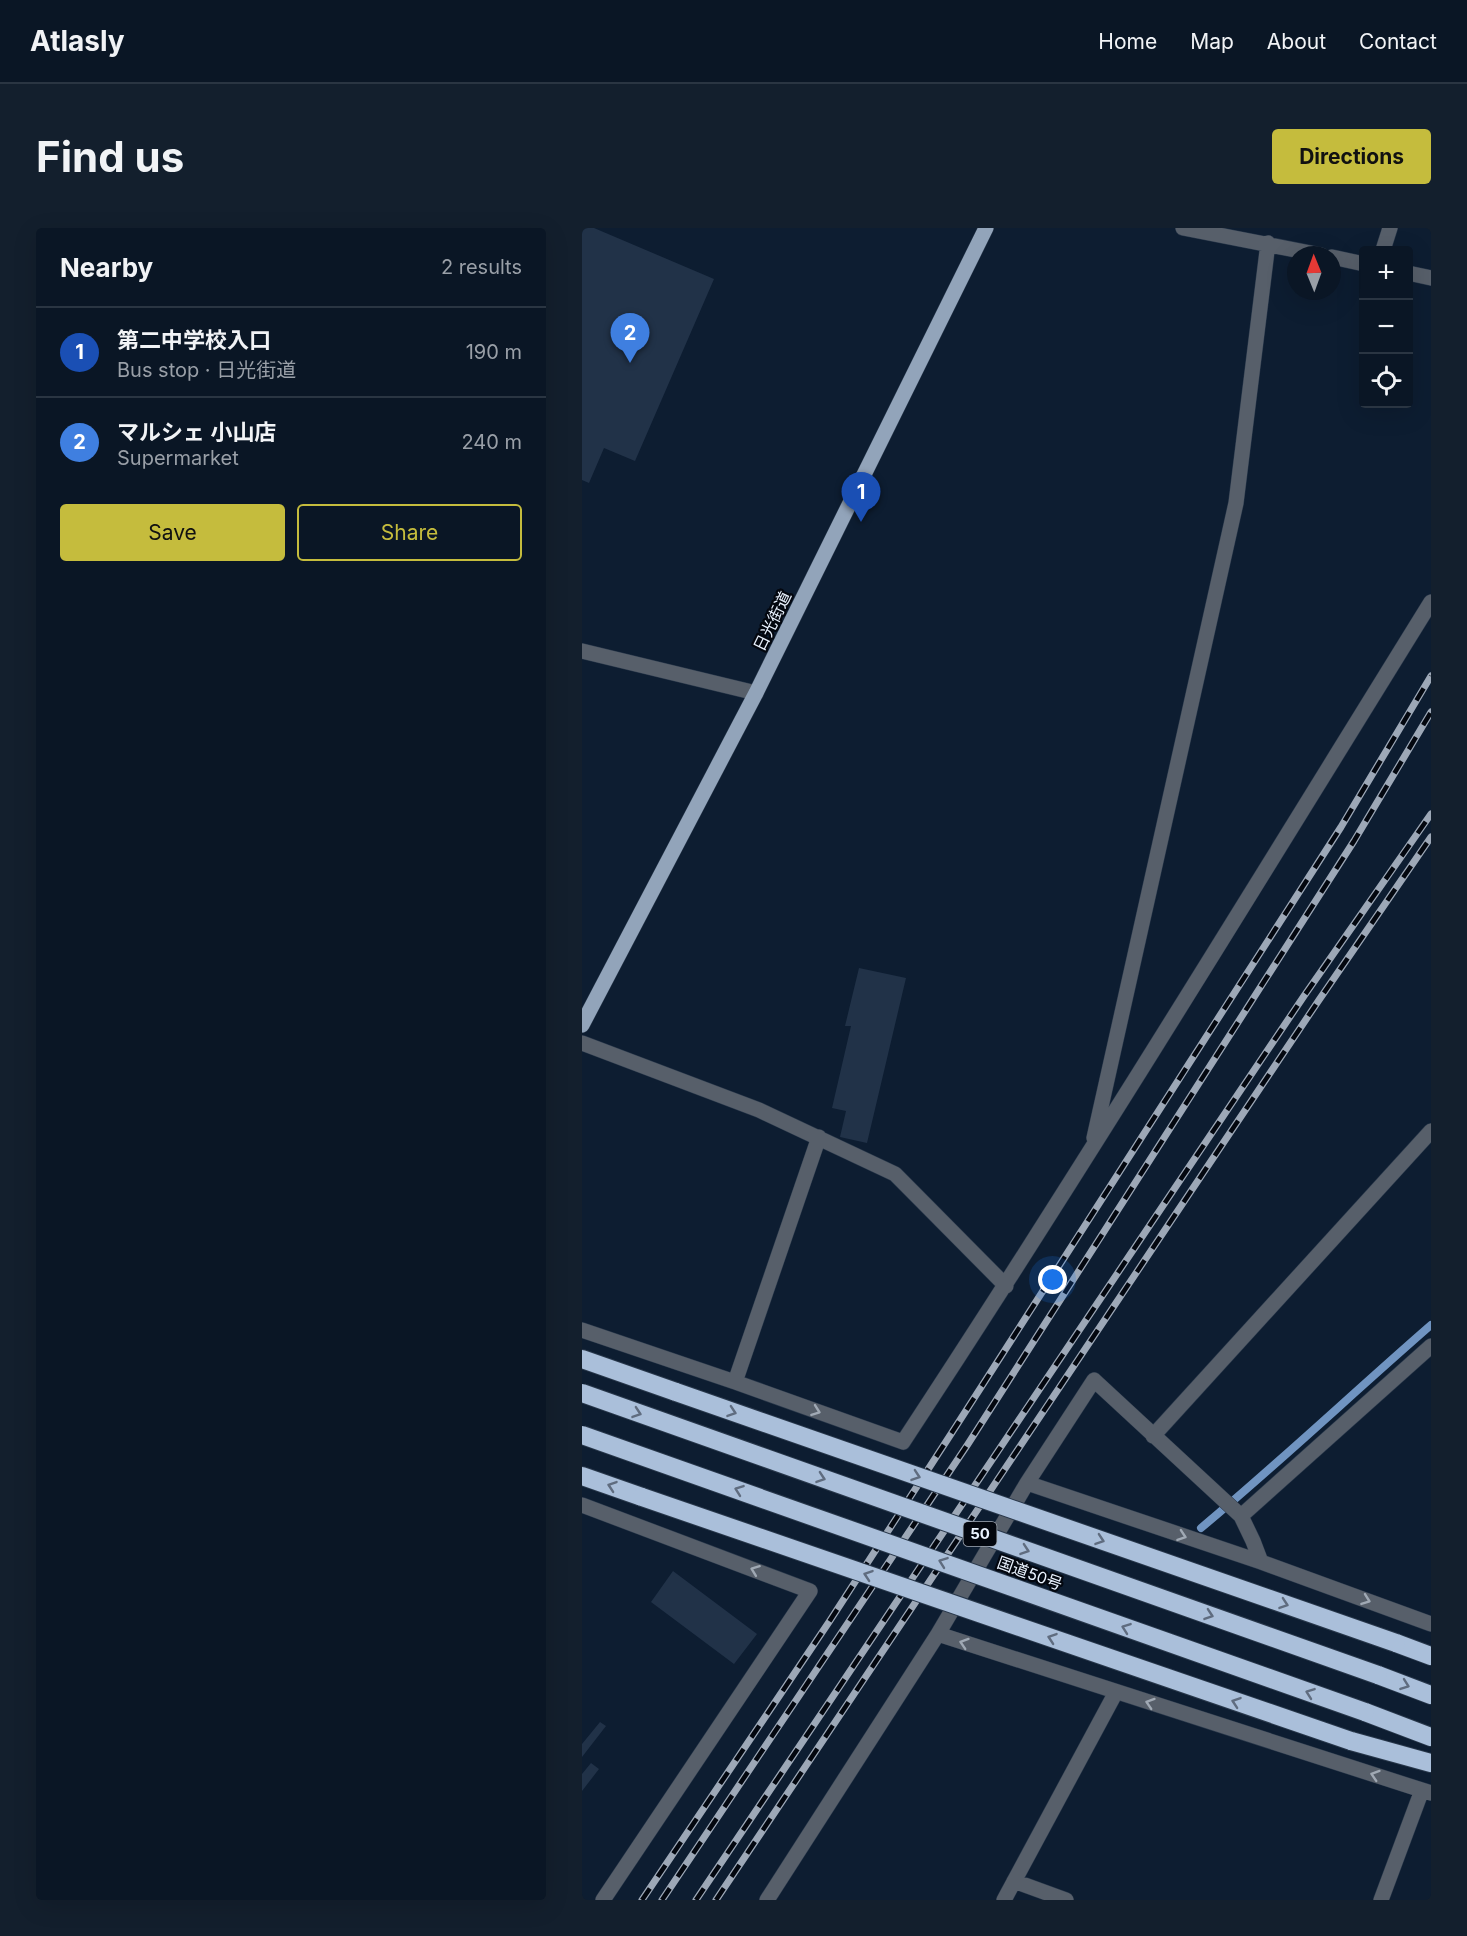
<!DOCTYPE html>
<meta charset="utf-8">
<style>
:root{--surface:#0a1625;--page:#131f2d;--text:#f1f3f6;--muted:#999fa7;--line:#2a3542;--accent:#c5bc3d}
body{margin:0;font-family:Inter,"Noto Sans JP",sans-serif;background:var(--page);color:var(--text)}
.controls{position:absolute;right:18px;top:18px;display:grid;overflow:hidden;border-radius:6px;box-shadow:0 6px 24px #0002}
.controls button{width:54px;height:54px;display:grid;place-items:center;padding:0;border:0;border-bottom:2px solid var(--line);background:var(--surface);color:var(--text);font:30px sans-serif}
.compass{position:absolute;left:705px;top:18px;width:54px;height:54px;border-radius:50%;background:var(--surface);box-shadow:0 6px 24px #0002;rotate:359deg}
.you{position:absolute;left:471px;top:1052px;width:21px;height:21px;margin:-15px;border:4px solid #fff;border-radius:50%;background:#1a73e8;box-shadow:0 0 0 9px #1a73e833}
.badge{display:grid;place-items:center;width:39px;height:39px;border-radius:50%;background:var(--accent);color:#fff;font-size:20px;font-weight:700}
.pin{position:absolute;translate:-50% -50px;filter:drop-shadow(0 2px 3px #0008)}
.pin::after{content:'';position:absolute;top:32px;width:21px;height:18px;background:inherit;clip-path:polygon(0 0,100% 0,50% 100%)}
.list{margin:0;padding:0;list-style:none}
h2{display:flex;justify-content:space-between;align-items:center;height:78px;margin:0;padding:0 24px;font-size:26px}
h2 small{font-size:20px;font-weight:400;color:var(--muted)}
.list li{display:grid;grid-template-columns:39px 1fr auto;gap:18px;align-items:center;box-sizing:border-box;height:90px;padding:0 24px;border-top:2px solid var(--line)}
.list b{display:block;font-size:22px;white-space:nowrap}
.list p{margin:0;font-size:20px;white-space:nowrap;color:var(--muted)}
.list em{font-size:20px;font-style:normal;color:var(--muted)}
.actions{display:flex;gap:12px;padding:18px 24px}
.actions a{flex:1;padding:14px 0;border:2px solid var(--accent);border-radius:6px;text-align:center;font-size:21px;color:var(--accent)}
.actions .main{background:var(--accent);color:#111}
.icon{flex:none;width:33px;height:33px;fill:none;stroke:currentColor;stroke-width:2;stroke-linecap:round;stroke-linejoin:round}
.map{position:relative;flex:none;width:849px;height:1672px;overflow:hidden;border-radius:6px}
header{display:flex;align-items:center;gap:36px;box-sizing:border-box;height:84px;padding:0 30px;background:var(--surface);border-bottom:2px solid var(--line)}
header strong{font-size:28px}
nav{display:flex;gap:33px;margin-inline-start:auto;font-size:21px}
.intro{display:flex;align-items:center;justify-content:space-between;box-sizing:border-box;height:144px;padding:0 36px}
h1{margin:0;font-size:42px}
.button{padding:15px 27px;border-radius:6px;background:var(--accent);color:#111;font-size:21px;font-weight:700}
main{display:flex;gap:36px;padding:0 36px}
aside{flex:1;background:var(--surface);border-radius:6px;box-shadow:0 6px 24px #0002}
.map>svg:first-child{display:block}
</style>
<header>
<strong>Atlasly</strong>
<nav><a>Home</a><a>Map</a><a>About</a><a>Contact</a></nav>
</header>
<div class="intro"><h1>Find us</h1><a class="button">Directions</a></div>
<main>
<aside>
<h2>Nearby<small>2 results</small></h2>
<ul class="list">
<li><span class="badge" style="background:#1a4fb4">1</span><div><b>第二中学校入口</b><p>Bus stop · 日光街道</p></div><em>190 m</em></li>
<li><span class="badge" style="background:#3f7fe0">2</span><div><b>マルシェ 小山店</b><p>Supermarket</p></div><em>240 m</em></li>
</ul>
<div class="actions"><a class="main">Save</a><a>Share</a></div>
</aside>
<div class="map">
<svg width="849" height="1672" viewBox="0 0 849 1672">
<rect width="100%" height="100%" fill="#0d1d31"/>
<g fill="none" stroke-linecap="round" stroke-linejoin="round">
<path stroke="#7094c1" stroke-width="8" d="M619,1300C698,1234 772,1164 849,1097"/>
</g>
<path fill="#213248" d="M0,0H12L132,51L53,233L22,220L7,255L0,252Z
M277,740L324,750L285,915L258,909L264,883L250,880L269,798H263Z
M91,1343L175,1406L152,1436L69,1374Z
M18,1494L24,1498L0,1529V1516Z
M9,1535L17,1541L0,1563V1546Z"/>
<g fill="none" stroke-linecap="round" stroke-linejoin="round">
<g stroke="#28374a" stroke-width="16">
<path id="minor" d="M601,0L739,27
M801,22L808,0
M750,29L782,36
M826,45L849,50
M0,423L174,465
M0,815L177,882L313,946L424,1058
M512,910L654,275L686,15
M0,1102L153,1154L321,1214C503,937 675,655 849,374
M153,1154L237,909
M571,1208L849,903
M445,1255L679,1334L849,1396
M0,1277L228,1363L21,1672
M659,1288L849,1118
M356,1406L849,1565
M432,1653L484,1672
M185,1672L356,1406L445,1255L512,1152L659,1288L671,1313L679,1334
M422,1672L534,1464
M799,1672L840,1562"/>
</g>
<g stroke="#28374a" stroke-width="16">
<path id="major" d="M0,797L174,465L404,0"/>
</g>
<g stroke="#28374a" stroke-width="20">
<path id="highway" d="M0,1131L94,1164
M0,1248L60,1269
M814,1415L849,1428
M796,1447L849,1467
M783,1484L849,1509
M769,1513L849,1535"/>
</g>
<use href="#minor" stroke="#575f6a" stroke-width="15"/>
<use href="#major" stroke="#92a4ba" stroke-width="15"/>
<use href="#highway" stroke="#aabfda" stroke-width="18"/>
<g stroke="#9da8b7" stroke-width="7">
<path id="rail" d="M60,1672L247,1394L369,1206L759,599L849,448
M80,1672L386,1216L772,613L849,484
M114,1672L722,768L849,586
M134,1672L737,772L849,609"/>
</g>
<use href="#rail" stroke="#03070f" stroke-width="4.5" stroke-dasharray="14" stroke-linecap="butt"/>
<g stroke="#28374a" stroke-width="20" stroke-linecap="butt">
<path id="highway-bridge" d="M94,1164L814,1415
M0,1165L796,1447
M0,1207L783,1484
M60,1269L769,1513"/>
</g>
<use href="#highway-bridge" stroke="#aabfda" stroke-width="18"/>
</g>
<defs><path id="oneway-chevron" d="M-2-3.5L2.5 0L-2 3.5" fill="none" stroke-width="1.6" stroke-linecap="round" stroke-linejoin="round" transform="scale(1.5)"/></defs>
<g stroke="#a0a9b4">
<use href="#oneway-chevron" transform="translate(234 1183) rotate(20)"/>
<use href="#oneway-chevron" transform="translate(600 1308) rotate(19)"/>
<use href="#oneway-chevron" transform="translate(173 1342) rotate(-159)"/>
<use href="#oneway-chevron" transform="translate(784 1372) rotate(20)"/>
<use href="#oneway-chevron" transform="translate(382 1415) rotate(-162)"/>
<use href="#oneway-chevron" transform="translate(568 1475) rotate(-162)"/>
<use href="#oneway-chevron" transform="translate(793 1547) rotate(-162)"/>
</g>
<g stroke="#5f6c7f">
<use href="#oneway-chevron" transform="translate(150 1184) rotate(19)"/>
<use href="#oneway-chevron" transform="translate(55 1185) rotate(19)"/>
<use href="#oneway-chevron" transform="translate(334 1248) rotate(19)"/>
<use href="#oneway-chevron" transform="translate(239 1250) rotate(19)"/>
<use href="#oneway-chevron" transform="translate(30 1258) rotate(-161)"/>
<use href="#oneway-chevron" transform="translate(157 1262) rotate(-160)"/>
<use href="#oneway-chevron" transform="translate(518 1312) rotate(19)"/>
<use href="#oneway-chevron" transform="translate(443 1322) rotate(19)"/>
<use href="#oneway-chevron" transform="translate(361 1334) rotate(-160)"/>
<use href="#oneway-chevron" transform="translate(286 1347) rotate(-161)"/>
<use href="#oneway-chevron" transform="translate(702 1376) rotate(19)"/>
<use href="#oneway-chevron" transform="translate(627 1387) rotate(19)"/>
<use href="#oneway-chevron" transform="translate(544 1400) rotate(-160)"/>
<use href="#oneway-chevron" transform="translate(470 1410) rotate(-161)"/>
<use href="#oneway-chevron" transform="translate(823 1457) rotate(20)"/>
<use href="#oneway-chevron" transform="translate(728 1465) rotate(-160)"/>
<use href="#oneway-chevron" transform="translate(654 1474) rotate(-161)"/>
</g>
<g text-anchor="middle" stroke-width="4.5" stroke-linejoin="round" paint-order="stroke">
<rect fill="#03070f" stroke="#a5acb7" stroke-width="1.5" x="381.5" y="1294" width="33" height="24" rx="4.5"/>
<g font-size="15" font-weight="bold" fill="#eaf3ff">
<text x="398" y="1311">50</text>
</g>
<g font-size="16" fill="#eaf3ff" stroke="#03070f">
<text transform="translate(190 393) rotate(-64)" y="6">日光街道</text>
<text transform="translate(448 1345) rotate(20)" y="6">国道50号</text>
</g>
</g>
</svg>
<div class="controls">
<button>+</button>
<button>−</button>
<button><svg class="icon" aria-label="locate" viewBox="0 0 24 24"><circle cx="12" cy="12" r="6"/><path d="M12 2v4M12 18v4M2 12h4M18 12h4"/></svg></button>
</div>
<svg class="compass" viewBox="-18 -18 36 36"><path d="M0-13l5 13h-10z" fill="#e53935"/><path d="M0 13l5-13h-10z" fill="#999fa7"/></svg>
<div class="you"></div>
<div class="pin badge" style="left:279px;top:294px;background:#1a4fb4">1</div>
<div class="pin badge" style="left:48px;top:135px;background:#3f7fe0">2</div>
</div>
</main>
